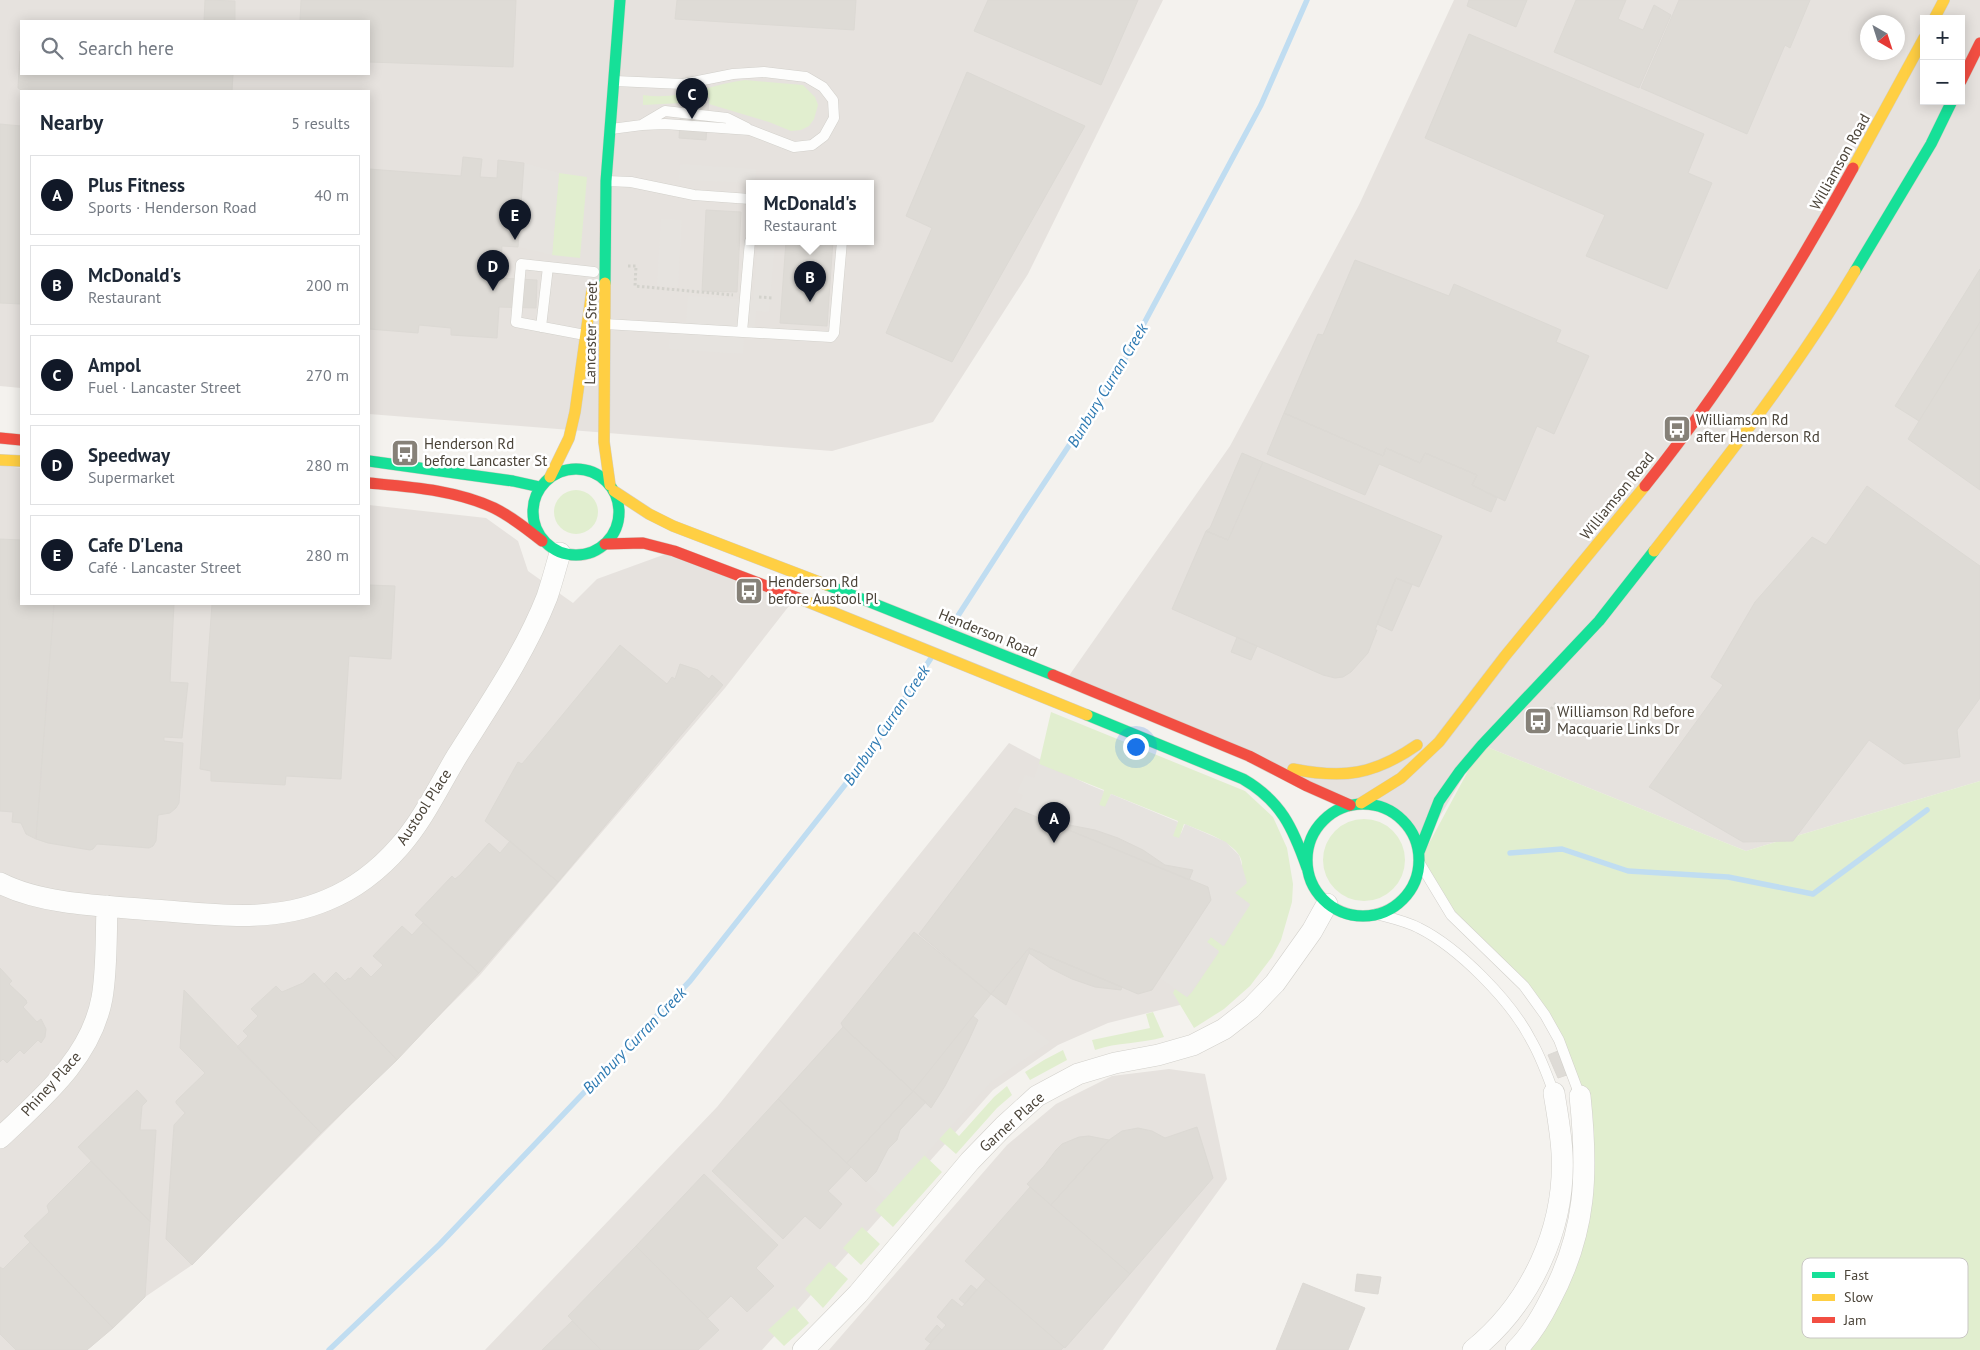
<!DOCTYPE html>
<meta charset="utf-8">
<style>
:root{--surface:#fff;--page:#f6f6f7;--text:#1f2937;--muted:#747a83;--line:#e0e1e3;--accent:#111827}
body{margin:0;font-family:"PT Sans",sans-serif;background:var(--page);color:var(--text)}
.controls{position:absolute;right:15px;top:15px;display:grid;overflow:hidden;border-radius:0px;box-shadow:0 2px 12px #0003}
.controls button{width:45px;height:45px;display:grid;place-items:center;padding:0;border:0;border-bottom:1px solid var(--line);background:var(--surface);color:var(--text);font:25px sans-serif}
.compass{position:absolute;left:1860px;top:15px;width:45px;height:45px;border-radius:50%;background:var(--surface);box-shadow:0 2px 12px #0003;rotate:141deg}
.you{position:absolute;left:1135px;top:746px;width:18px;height:18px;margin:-12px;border:4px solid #fff;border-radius:50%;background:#1a73e8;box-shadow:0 0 0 8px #1a73e833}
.badge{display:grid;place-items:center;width:32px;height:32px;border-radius:50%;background:var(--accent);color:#fff;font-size:16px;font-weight:700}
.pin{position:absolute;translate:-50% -41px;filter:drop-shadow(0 1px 2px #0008)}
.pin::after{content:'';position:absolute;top:26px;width:18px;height:15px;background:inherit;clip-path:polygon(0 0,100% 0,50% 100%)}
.popup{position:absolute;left:746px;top:180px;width:128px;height:65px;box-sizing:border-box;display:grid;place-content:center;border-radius:0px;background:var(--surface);filter:drop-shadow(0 1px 4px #0005);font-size:16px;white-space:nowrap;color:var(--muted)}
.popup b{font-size:19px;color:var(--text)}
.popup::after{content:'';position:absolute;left:50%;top:100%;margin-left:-10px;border:10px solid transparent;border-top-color:var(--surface)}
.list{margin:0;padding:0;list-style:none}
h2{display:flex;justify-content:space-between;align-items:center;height:65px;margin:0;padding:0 20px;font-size:21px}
h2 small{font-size:16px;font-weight:400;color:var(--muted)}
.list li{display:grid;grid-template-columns:32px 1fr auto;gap:15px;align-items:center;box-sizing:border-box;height:80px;margin:0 10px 10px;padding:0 10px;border:1px solid var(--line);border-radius:0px}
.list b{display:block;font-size:19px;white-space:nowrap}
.list p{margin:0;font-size:16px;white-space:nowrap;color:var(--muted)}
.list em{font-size:16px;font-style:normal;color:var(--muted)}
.icon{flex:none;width:28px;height:28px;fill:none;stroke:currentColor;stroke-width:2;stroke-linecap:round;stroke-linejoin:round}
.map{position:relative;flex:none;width:1980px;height:1350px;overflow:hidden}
.search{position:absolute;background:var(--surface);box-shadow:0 2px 12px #0003;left:20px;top:20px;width:350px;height:55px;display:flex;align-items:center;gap:12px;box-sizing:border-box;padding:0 18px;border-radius:0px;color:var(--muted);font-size:19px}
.panel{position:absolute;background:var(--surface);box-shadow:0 2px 12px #0003;left:20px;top:90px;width:350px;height:515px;border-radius:0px}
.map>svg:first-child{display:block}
</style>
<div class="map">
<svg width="1980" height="1350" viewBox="0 0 1980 1350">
<rect width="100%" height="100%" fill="#f4f2ee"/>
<path fill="#e6e2de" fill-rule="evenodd" d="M0,0H1163L1028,274L933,422L832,451L369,414V91H21V388L0,386ZM21,21H369V74H21ZM750,183H870V241H750Z
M1454,0H1980V781L1746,851L1482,745L1419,852L1409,825L1398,813L1385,805L1361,803L1066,680L1230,446L1359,205ZM1924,19H1961V101H1924ZM1868,22H1898V52H1868Z
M0,465L21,468V604H369V505L486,518L518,541L528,571L573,603L597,579L674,551L796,597L725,688L480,975L192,1265L145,1297L87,1350H0Z
M1009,743L1288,891L1196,1001L1108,1023L1058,1045L993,1090L762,1350H485L717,1107Z
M1169,1069L1205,1074L1227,1179L1103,1350H829L1007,1145L1056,1104L1112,1076Z"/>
<path fill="#e1eecf" d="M745,80L803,85L815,97L818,105L814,119L809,126L801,130L791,131L769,122L709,104V98L682,96L681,103L643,105V95C679,101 711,84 745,80Z
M559,173L587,177L580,258L552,255Z
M554 512a22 22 0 1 1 44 0a22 22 0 1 1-44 0Z
M1051,712L1245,791L1273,817L1287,848L1293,884L1292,902L1281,940L1272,957L1250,986L1224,1009L1194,1028L1173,993L1175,989L1187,997L1192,992L1219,952L1206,943L1211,937L1224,946L1250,904L1235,893C1237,885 1241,875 1242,866C1244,844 1201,831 1184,824L1179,839L1172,836L1178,821L1111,794L1105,807L1099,805L1104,790L1039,764Z
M1482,745L1746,851L1980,781V1350H1515L1574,1245L1580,1096L1545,1015L1471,936L1419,862Z
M1323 860a41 41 0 1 1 82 0a41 41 0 1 1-82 0Z
M1153,1012L1164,1037C1141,1044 1117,1042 1095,1050L1092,1040L1150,1028L1146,1014Z
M1063,1050L1067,1060L1030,1080L1025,1072L1044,1060Z
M1007,1086L1012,1095L997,1108L956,1154L939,1139L950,1127L959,1136L994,1097Z
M924,1155L942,1172L893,1227L875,1210Z
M862,1227L880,1244L861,1265L843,1248Z
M829,1262L848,1279L823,1308L805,1289Z
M794,1306L809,1323L784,1346L768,1330Z"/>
<path fill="#e6e3df" d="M524,163L559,173L552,255L518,247Z
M680,164L756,169L755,183L679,180Z
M661,219L682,220L678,287L657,286Z
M758,241H775L769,312L756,311L754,335H744L743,354L669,349L670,333L685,334L688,296L753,300Z
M1039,764L1104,791L1099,805L1105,807L1111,794L1178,822L1173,836L1179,838L1185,824L1226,842L1239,855L1247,883L1235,893L1250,905L1223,946L1211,937L1207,942L1219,951L1187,997L1160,978L1211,900L1208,887L1017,809L1023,795L1017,792L1025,775L1034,778Z
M991,994L1050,1042L991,1082L885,1199L847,1163L913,1091Z"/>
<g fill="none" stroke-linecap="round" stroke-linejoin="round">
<path stroke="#c0ddf1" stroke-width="5.5" d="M952,625L1023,515L1119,370L1261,105L1307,0
M1510,853L1562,849L1628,871L1728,877L1813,894L1927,810
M329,1350L440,1244L690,981L867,757L931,658"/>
</g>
<path fill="#dedbd6" stroke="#dcd9d4" d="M205,0L235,1V21H204Z
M301,0H516L513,67L369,62V21H300Z
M677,0H856L854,30L675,19Z
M988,0H1138L1101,85L974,31Z
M1469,0H1527L1516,27L1467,6Z
M1576,0H1626L1618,19L1643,30L1654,5L1671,15L1639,88L1554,52Z
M1679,0H1810L1790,48L1785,45L1747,134L1641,88Z
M1469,34L1704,134L1688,173L1712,183L1667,289L1586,256L1605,215L1425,138Z
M20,51L21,52V74H233L232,91H23L18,88Z
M967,72L1085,126L952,362L886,333L932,228L906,216Z
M682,96L709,98L706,140L679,138Z
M0,124L21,126V304L0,303Z
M463,157L482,159L480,177L497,178L498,160L524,163L518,247L502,246L500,278L537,280L536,308L499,307L497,338L451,335V328L419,325L418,333L369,329V169L461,176Z
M706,210L741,212L737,292L702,291Z
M786,241H833L827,326L780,323Z
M1355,260L1449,296L1454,284L1561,330L1556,342L1589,356L1554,434L1537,426L1505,501L1472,485L1477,475L1425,453L1420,463L1386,448L1383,456L1284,413L1318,334L1323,335Z
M1980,269V322L1919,421L1895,406Z
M1980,322V490L1908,439Z
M1284,413L1383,456L1386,448L1420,463L1425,453L1477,475L1472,485L1497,498L1491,512L1379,464L1365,495L1267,454Z
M1242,453L1263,462L1228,540L1206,531L1210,528Z
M1263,462L1442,536L1419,587L1396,578L1375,630H1377L1368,653L1351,672L1343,677L1335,678L1323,675L1172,609L1206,531L1228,540Z
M1867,486L1980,566V698L1957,730L1960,757L1904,764L1869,740L1793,841L1743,842L1649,787L1723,685L1711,677L1755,602L1812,537L1826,545Z
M0,539L21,540V604H54L36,839L26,834L21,823L12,822L13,812L0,811Z
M1396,578L1412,585L1392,631L1377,624Z
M369,585L395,586L391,659L349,656L341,779L286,776L285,785L211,781V771L200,769L212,604H369Z
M54,604H174L170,682L188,683L182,738L164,737V741L183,743L179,803L176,808L170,813L158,815L156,841L153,846L149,848L97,844L93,849L90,850L48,843L36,839Z
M1237,637L1257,646L1251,660L1231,652Z
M620,645L667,684L672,677L675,679L680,664L698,670L709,679L712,675L723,685L558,882L485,821L518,762L522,764Z
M1015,808L1208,887L1211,900L1152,990L1138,994L1029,948L991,994L919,934Z
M1046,810L1069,825L1095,830L1118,838L1143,850L1165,865L1193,870L1189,880L1042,819Z
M510,841L558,882L479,973L415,915L452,876L455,879L460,875L489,843L500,853Z
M423,923L479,973L397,1060L324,984L336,972L345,981L348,978L350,979L361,967L371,977L383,965L373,956L402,926L412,935Z
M914,932L991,994L913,1091L843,1027L841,1023Z
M1029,948V953L1006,1005L991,994Z
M1029,948L1122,987L1121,990L1095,987L1072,979L1050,968L1029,953Z
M0,968L12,981L9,984L26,1000L27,1003L23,1007L37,1022L41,1019L46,1029L45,1037L41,1043L38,1040L24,1054L20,1050L7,1063L3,1059L0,1062Z
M314,973L397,1060L321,1133L237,1047L248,1036L243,1031L258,1016L251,1009L276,986L282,992L303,983Z
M184,990L321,1133L192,1265L166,1239L174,1125L185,1113L176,1103V1101L205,1073L180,1048Z
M973,1016L978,1020L968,1042L945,1086L931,1108L913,1091Z
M843,1027L913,1091L847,1163L778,1099Z
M1558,1051L1567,1075L1558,1078L1548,1055Z
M137,1090L147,1101L142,1106L140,1130H156L150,1222L78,1147Z
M913,1091L926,1102L900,1130L897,1140L888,1149L876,1172L866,1182L847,1163Z
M778,1099L851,1167L828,1191L842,1204L820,1229L805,1216L783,1239L712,1171Z
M1197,1127L1213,1178L1130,1274L1051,1205L1109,1140L1122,1131L1138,1128L1152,1131L1165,1138Z
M1089,1136L1109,1140L1051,1205L1027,1184L1044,1166L1056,1150L1062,1144L1079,1137Z
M91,1161L150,1222L145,1297L113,1328L24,1236L49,1212L47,1206L49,1203Z
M704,1174L778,1245L756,1268L774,1286L747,1312L731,1296L708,1318L636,1246Z
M1030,1187L1130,1274L1065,1348L965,1261Z
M30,1242L113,1328L87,1350H16L0,1334V1267L3,1269Z
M636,1246L719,1330L698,1350H601L568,1316Z
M1357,1274L1381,1277L1378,1294L1355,1291Z
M986,1279L1064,1347L1061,1350H925L946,1325L937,1317L952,1299L962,1307Z
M1303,1283L1365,1308L1348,1350H1276Z
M971,1285L977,1290L965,1304L959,1299Z
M572,1321L601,1350H542Z
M937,1325L942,1330L930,1343L925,1339Z"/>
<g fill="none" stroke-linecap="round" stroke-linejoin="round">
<g stroke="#d2d0cb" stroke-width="11">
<path id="lane" d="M643,124L665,111L727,118L747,128
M611,129L642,125L665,124L750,130L794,147L812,145L824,136L834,118L833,100L823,87L806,77L764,72L733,74L683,84L615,81
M607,181L631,182L694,195L750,199
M605,324L831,337L834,333L842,241
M541,327L548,267
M742,332L750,241
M585,335L516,322L521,264L594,272
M1419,862L1451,915L1524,986L1545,1015L1559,1040L1580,1096
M1376,914C1391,918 1406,921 1419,928C1459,948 1511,1001 1531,1040C1541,1057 1547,1075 1554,1093"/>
</g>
<g stroke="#d2d0cb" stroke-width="22">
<path id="street" d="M0,883C43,905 106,906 153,910C211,914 271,924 327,900C354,889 380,869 400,846C423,820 439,786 457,756C489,705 525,653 547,597C552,582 556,567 560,553
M0,1138C42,1098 91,1058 102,998C107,970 106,935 107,906
M803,1350L858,1294L970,1161L1004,1126L1037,1096L1078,1074L1115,1063L1158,1055L1193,1045L1224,1029L1251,1008L1275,983L1312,931L1327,904
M1473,1350C1531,1303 1566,1228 1562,1153C1561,1133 1557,1112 1554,1093
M1516,1350C1530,1336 1541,1318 1550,1300C1587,1231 1588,1172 1580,1096"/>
</g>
<g stroke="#d3cfc5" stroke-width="12">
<path id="fast" d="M1855,271L1931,144L1952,101
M605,283L606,181L620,0
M369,461L513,481L540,487
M533 512a43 43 0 1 1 86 0a43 43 0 1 1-86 0Z
M827,585L1053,675
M1087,715L1243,779C1281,801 1293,828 1307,868
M1307 860a56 56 0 1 1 112 0a56 56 0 1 1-112 0Z
M1419,852L1439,801L1460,771L1482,745L1599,621L1654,551"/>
</g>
<g stroke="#d3cfc5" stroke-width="12">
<path id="slow" d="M1934,19L1944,0
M1853,168L1924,38
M605,283L604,442L610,485
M0,460L21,461
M550,477L569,438L575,412L592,290
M614,491L649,514L673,526L827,585
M1654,551C1725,460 1796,370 1855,271
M798,598L1087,715
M1293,769C1343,779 1374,775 1417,745
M1361,803L1401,778L1439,742L1505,656L1645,486"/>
</g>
<g stroke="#d3cfc5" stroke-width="12">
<path id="jam" d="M1961,81L1980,43
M0,438L21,440
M369,483C411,487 456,490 494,508C512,517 527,529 542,541
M1645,486C1724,388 1792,279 1853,168
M605,544L643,543L674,551L798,598
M1053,675L1249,756L1307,786L1350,805"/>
</g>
<path stroke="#d3d2cc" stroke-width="3" stroke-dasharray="2.5 2.5" stroke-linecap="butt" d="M628,266H636L635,286L733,295
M759,297L773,298
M1551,709L1557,702"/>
<use href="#lane" stroke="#fdfdfc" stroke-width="10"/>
<use href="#street" stroke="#fdfdfc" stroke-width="21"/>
<use href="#fast" stroke="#16e098" stroke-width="11"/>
<use href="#slow" stroke="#ffcf43" stroke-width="11"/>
<use href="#jam" stroke="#f24e42" stroke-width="11"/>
</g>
<defs>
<g id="bus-square" transform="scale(1.4375)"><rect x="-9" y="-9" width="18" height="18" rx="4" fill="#868178" stroke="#fff"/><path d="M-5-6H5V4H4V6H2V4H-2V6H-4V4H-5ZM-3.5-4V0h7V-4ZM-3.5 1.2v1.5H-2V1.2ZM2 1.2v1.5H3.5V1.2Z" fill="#fff"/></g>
</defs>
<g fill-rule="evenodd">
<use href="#bus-square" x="1677" y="429"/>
<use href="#bus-square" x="405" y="453"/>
<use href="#bus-square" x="749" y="591"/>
<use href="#bus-square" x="1538" y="721"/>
</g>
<g text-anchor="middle" stroke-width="5" stroke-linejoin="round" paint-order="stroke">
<g font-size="15" fill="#4b4439" stroke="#fff">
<text transform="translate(1840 162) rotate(-61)" y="5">Williamson Road</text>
<text transform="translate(591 333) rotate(-89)" y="5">Lancaster Street</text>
<text transform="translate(1617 496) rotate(-51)" y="5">Williamson Road</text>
<text transform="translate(988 633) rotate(22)" y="5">Henderson Road</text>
<text transform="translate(424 807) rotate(-57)" y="5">Austool Place</text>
<text transform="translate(51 1084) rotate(-48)" y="5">Phiney Place</text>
<text transform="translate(1012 1122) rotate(-42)" y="5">Garner Place</text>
</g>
<g font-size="15" fill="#4b4439" stroke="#fff" text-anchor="start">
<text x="1696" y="425">Williamson Rd<tspan x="1696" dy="17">after Henderson Rd</tspan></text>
<text x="424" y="449">Henderson Rd<tspan x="424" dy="17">before Lancaster St</tspan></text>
<text x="768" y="587">Henderson Rd<tspan x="768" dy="17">before Austool Pl</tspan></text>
<text x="1557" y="717">Williamson Rd before<tspan x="1557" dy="17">Macquarie Links Dr</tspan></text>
</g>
<g font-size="16" font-style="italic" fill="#2e7ab2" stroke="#fff">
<text transform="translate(1107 385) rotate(-59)" y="6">Bunbury Curran Creek</text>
<text transform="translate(886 725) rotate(-56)" y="6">Bunbury Curran Creek</text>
<text transform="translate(634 1040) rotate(-46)" y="6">Bunbury Curran Creek</text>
</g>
</g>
<rect x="1802" y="1258" width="166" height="80" rx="8" fill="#fff" stroke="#c9c7c4" stroke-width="1"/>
<rect x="1812" y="1272" width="23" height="6" fill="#16e098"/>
<rect x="1812" y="1294" width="23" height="7" fill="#ffcf43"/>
<rect x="1812" y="1317" width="23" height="6" fill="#f24e42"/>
<g font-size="14" fill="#4b4439">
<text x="1844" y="1280">Fast</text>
<text x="1844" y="1302">Slow</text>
<text x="1844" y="1325">Jam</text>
</g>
</svg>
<div class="controls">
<button>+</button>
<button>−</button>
</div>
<svg class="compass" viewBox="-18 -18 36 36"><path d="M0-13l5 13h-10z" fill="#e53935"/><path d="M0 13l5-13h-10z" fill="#747a83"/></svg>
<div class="you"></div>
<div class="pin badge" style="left:1054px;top:843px">A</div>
<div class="pin badge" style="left:810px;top:302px">B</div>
<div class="popup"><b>McDonald's</b>Restaurant</div>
<div class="pin badge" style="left:692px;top:119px">C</div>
<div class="pin badge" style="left:493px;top:291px">D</div>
<div class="pin badge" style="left:515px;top:240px">E</div>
<div class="search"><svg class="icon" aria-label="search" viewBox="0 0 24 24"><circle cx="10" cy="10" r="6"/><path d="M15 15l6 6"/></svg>Search here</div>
<section class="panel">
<h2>Nearby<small>5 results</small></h2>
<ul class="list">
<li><span class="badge">A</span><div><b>Plus Fitness</b><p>Sports · Henderson Road</p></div><em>40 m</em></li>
<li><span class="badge">B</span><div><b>McDonald's</b><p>Restaurant</p></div><em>200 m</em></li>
<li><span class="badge">C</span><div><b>Ampol</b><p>Fuel · Lancaster Street</p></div><em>270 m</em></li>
<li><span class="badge">D</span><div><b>Speedway</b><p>Supermarket</p></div><em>280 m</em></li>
<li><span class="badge">E</span><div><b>Cafe D'Lena</b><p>Café · Lancaster Street</p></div><em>280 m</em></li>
</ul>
</section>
</div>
